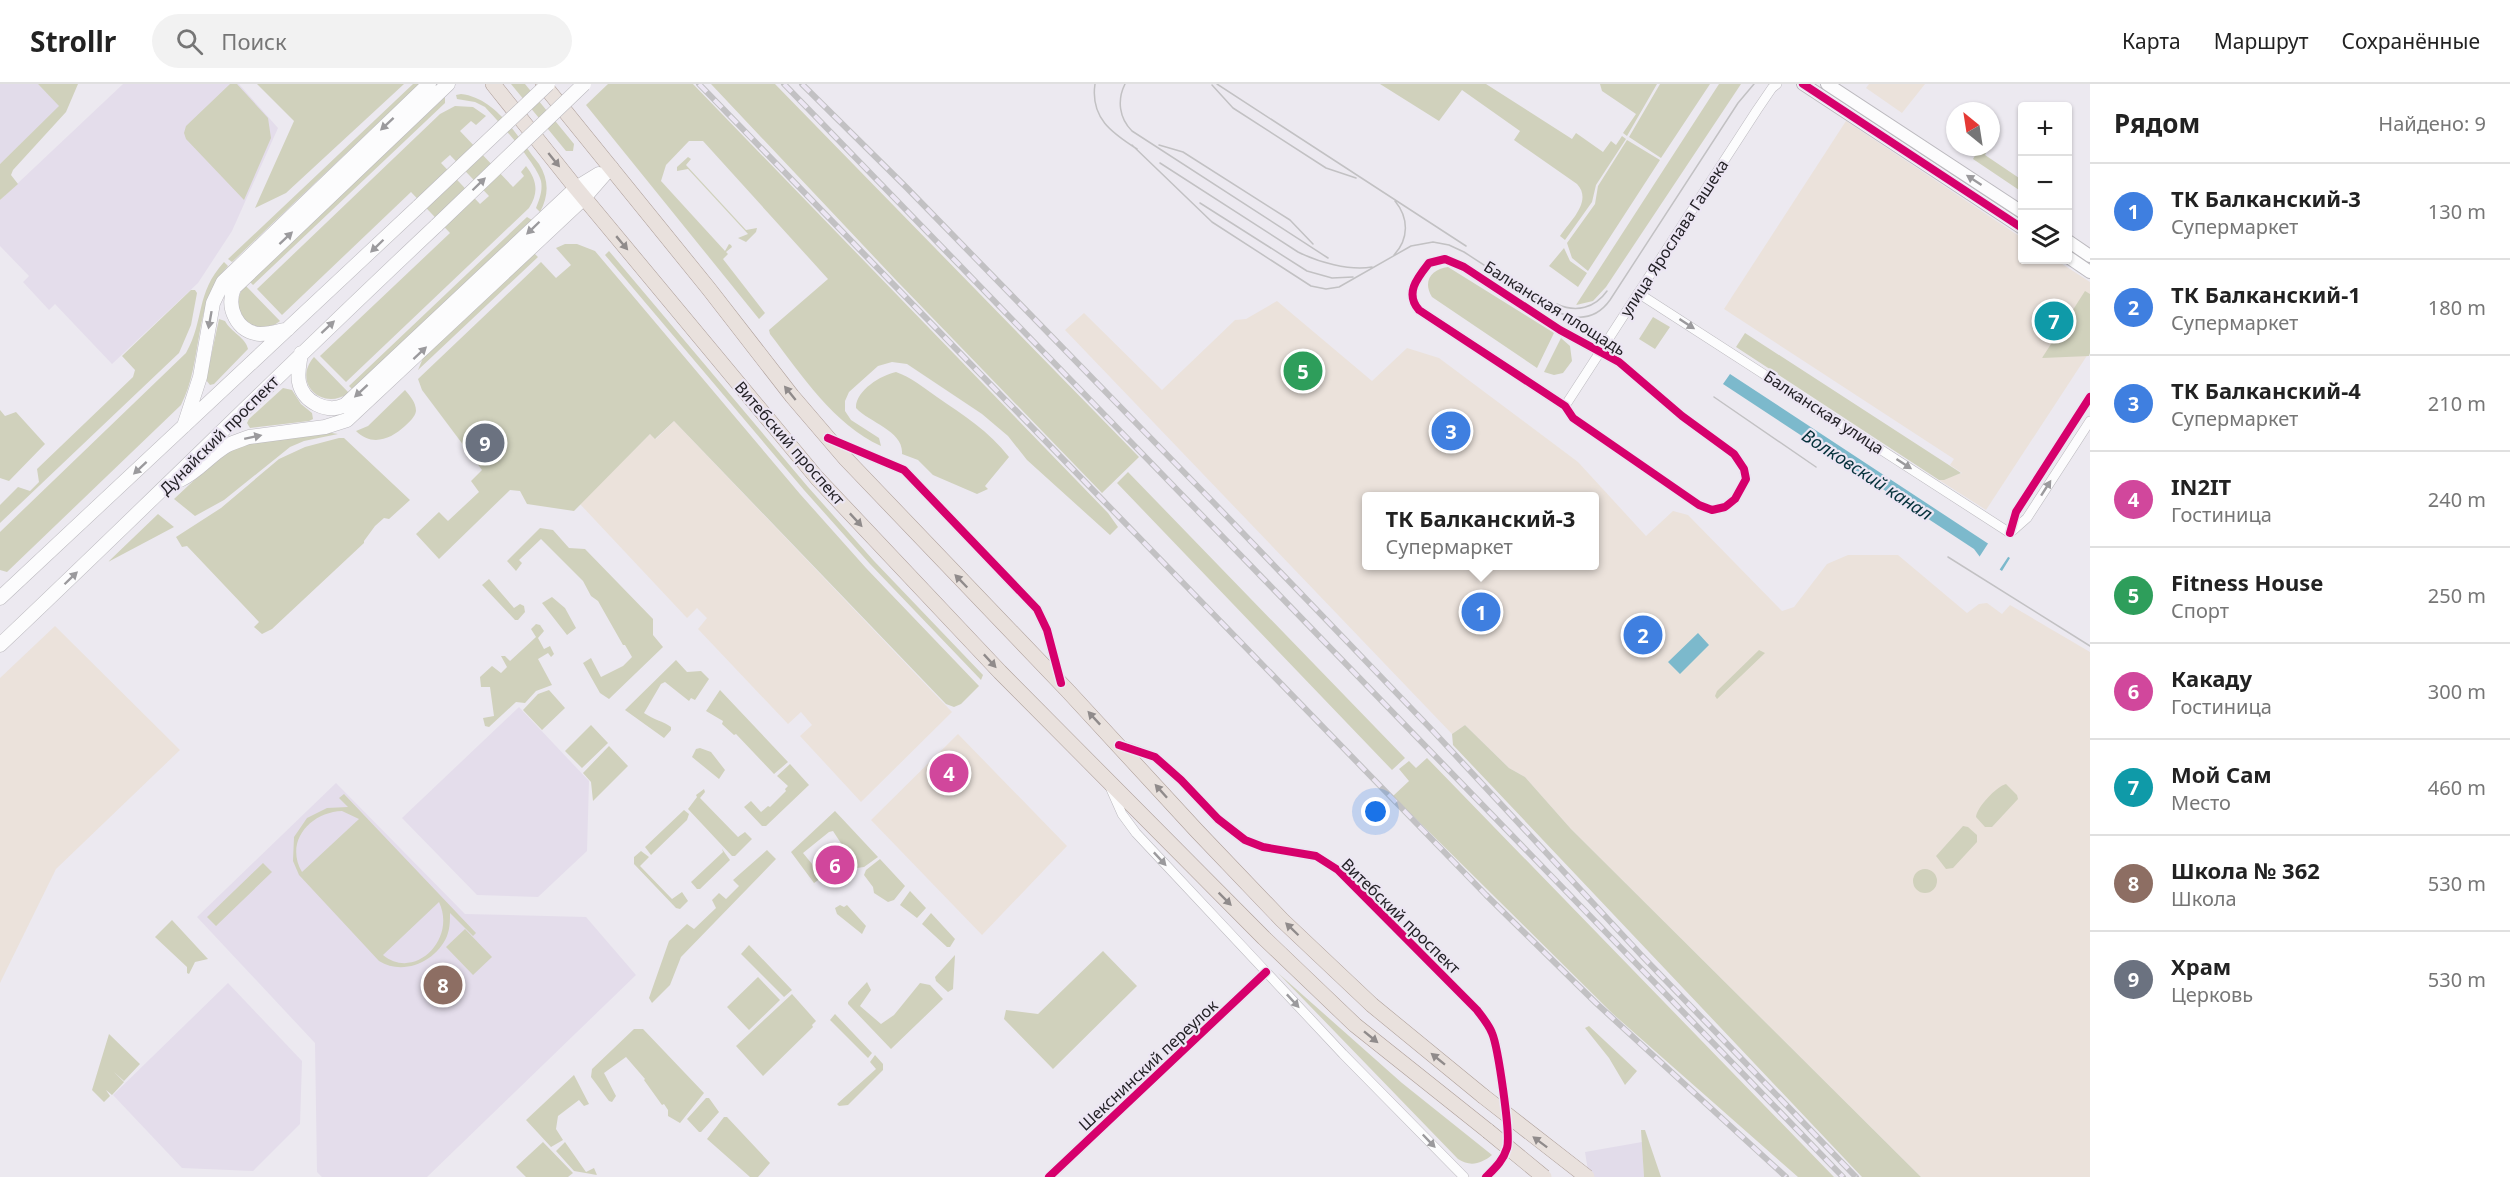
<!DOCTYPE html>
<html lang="ru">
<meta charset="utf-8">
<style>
:root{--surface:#fff;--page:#f2f2f2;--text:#222;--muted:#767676;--line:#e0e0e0;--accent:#2563eb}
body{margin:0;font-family:"Noto Sans",sans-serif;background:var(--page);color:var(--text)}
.controls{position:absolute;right:18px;top:18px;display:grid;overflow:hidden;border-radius:6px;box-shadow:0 2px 4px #0004}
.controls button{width:54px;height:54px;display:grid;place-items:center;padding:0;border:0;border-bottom:2px solid var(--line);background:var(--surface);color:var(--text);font:30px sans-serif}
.compass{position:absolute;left:1946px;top:18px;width:54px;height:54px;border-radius:50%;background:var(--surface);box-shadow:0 2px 4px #0004;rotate:330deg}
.you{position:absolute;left:1376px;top:728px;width:21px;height:21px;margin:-15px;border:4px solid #fff;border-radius:50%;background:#1a73e8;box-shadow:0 0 0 9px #1a73e833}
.badge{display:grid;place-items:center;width:39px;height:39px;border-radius:50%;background:var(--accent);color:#fff;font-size:20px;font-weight:700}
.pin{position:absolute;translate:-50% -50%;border:3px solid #fff;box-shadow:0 2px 6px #0006}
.popup{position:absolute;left:1362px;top:408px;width:237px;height:78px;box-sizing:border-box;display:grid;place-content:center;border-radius:6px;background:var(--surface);filter:drop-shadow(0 2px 4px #0005);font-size:20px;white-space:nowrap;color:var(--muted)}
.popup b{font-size:22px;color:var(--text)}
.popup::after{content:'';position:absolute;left:50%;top:100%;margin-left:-12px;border:12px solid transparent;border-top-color:var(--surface)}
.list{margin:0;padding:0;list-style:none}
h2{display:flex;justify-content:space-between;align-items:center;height:78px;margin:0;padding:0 24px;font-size:26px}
h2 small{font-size:20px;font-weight:400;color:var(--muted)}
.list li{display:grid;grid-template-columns:39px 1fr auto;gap:18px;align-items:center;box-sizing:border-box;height:96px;padding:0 24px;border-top:2px solid var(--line)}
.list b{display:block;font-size:22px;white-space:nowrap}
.list p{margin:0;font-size:20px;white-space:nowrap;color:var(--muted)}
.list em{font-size:20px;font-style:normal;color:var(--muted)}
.icon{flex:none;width:33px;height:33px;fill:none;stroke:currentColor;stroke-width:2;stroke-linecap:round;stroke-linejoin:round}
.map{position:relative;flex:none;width:2090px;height:1093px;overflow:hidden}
header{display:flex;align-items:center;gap:36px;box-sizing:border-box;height:84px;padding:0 30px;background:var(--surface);border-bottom:2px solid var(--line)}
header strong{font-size:28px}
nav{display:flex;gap:33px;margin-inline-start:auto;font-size:21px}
.search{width:420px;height:54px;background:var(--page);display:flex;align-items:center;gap:15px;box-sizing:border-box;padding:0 21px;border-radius:33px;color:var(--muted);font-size:22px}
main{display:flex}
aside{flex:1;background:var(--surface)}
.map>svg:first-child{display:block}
</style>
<header>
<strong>Strollr</strong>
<div class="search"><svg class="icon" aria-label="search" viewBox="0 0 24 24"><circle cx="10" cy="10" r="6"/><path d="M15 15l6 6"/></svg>Поиск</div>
<nav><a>Карта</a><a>Маршрут</a><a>Сохранённые</a></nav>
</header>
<main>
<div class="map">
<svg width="2090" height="1093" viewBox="0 0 2090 1093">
<rect width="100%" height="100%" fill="#ece9f0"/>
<path fill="#ebe2db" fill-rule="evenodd" d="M1869,0H1925L1902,29L1866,4Z
M1846,37L2022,154V176H2056L2090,198V267L1986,426L1939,396L1962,389L1950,381L1954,375L1724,225Z
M1277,217L1372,297L1407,264L1439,274L1578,378L1646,452L1673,427L1688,431L1782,527L1794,523L1827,480L1848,471H1898L1967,529L1979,520L1987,519L2002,530L2010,521L2090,568V1093H1921L1571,745L1525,693L1509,684L1465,641L1452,650L1065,246L1084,229L1162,306L1235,236L1246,235ZM1367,412H1595V482H1367Z
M674,337L952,628L861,718L800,652L812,641L801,628L788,640L698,545L707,534L697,524L687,534L580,420L650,350L656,355Z
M55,542L180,666L56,785L0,899V594Z
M958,650L1067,762L982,851L871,736Z"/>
<path fill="#e2dcea" d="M0,0H38L60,22L0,80Z
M1642,1058L1644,1093H1589L1585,1068Z"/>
<path fill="#e4ddeb" d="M123,0H239L278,44L232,147L198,199L112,280L55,220L49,226L23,198L29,192L0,162V116Z
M519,623L589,697L587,767L538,813L477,811L402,734Z
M336,699L465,830L586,833L636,891L427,1093H322L317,1088L315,959L197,833Z
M228,899L302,977L300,1040L253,1087L182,1084L113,1011Z"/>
<path fill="#d0d1bc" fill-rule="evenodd" d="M38,0H78L66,28L13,86L11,91L18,100L0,116V80L59,22Z
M230,0H237L268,34L271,54L244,116L186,55L184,49L186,42Z
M257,0H404L286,109L255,124L294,37Z
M413,0H419L232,178L228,175Z
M511,0H525L574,60L573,67H566Z
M608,0H693L1108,429L1118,443L1110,451L1027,376L1008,352L982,330L907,280L892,278L878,282L849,308L845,317V327L851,336L879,354L881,362C834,341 801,290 770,250L769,246L828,195L703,57H689L666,81L661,97L725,167L729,160L731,161L732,163L726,168L728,170L723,175L765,229L759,235L586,21Z
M711,0H775L1139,373L1102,409L895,195Z
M1380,0H1486L1572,55L1576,49L1603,68L1611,57L1616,61L1622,52L1626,55L1596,101L1592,118L1565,156L1560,152C1570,137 1593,117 1577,100L1514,56L1520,47L1462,6L1439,37Z
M1600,0H1657L1627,52L1623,49L1636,30L1602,7Z
M1660,0H1710L1661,74L1629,53Z
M1719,0H1741L1606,203L1593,217L1576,221Z
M461,10C497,14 518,54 539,80C549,96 549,111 540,128L536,124C539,116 543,107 541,97C537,80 498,37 485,23L475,18L457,15L456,11Z
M445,13V19L253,201L249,197Z
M455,22L473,23L486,32L476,41L471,37L460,47L513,103L524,92L521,88L526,82C537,96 539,109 529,124L346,298L320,272L450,149L411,108L282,231L257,205L440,30ZM450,71L489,112L480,120L441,79Z
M1627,56L1660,76L1588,187L1572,174L1567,159L1595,120L1598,102Z
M1980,63H1989L1985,71L2022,96V108L1973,75Z
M688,73L691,75L686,81L746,146L757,144L756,148L746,158L738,154L748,150L688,85L677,87V83Z
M527,133L532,136L353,306L349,302Z
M565,160H577L595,167L800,410L866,484L979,602L961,620L954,623L946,620L674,337L655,355L650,350L574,427L527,420L520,407L510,406L439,475L416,450L439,428L448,437L479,408L471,397L482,386L422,306L418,295L541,178L556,194L571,181L556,164Z
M1564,164L1570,177L1587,189L1578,203L1549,182Z
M609,167L808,403L874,477L983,591L981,596L870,480L804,406L605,171Z
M534,169L538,173L418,286L423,274Z
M224,178L228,182C192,219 204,277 181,321L7,488L0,486V448L186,269C205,235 195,210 224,178Z
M1448,183L1554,249L1537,284L1432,213C1422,197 1432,185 1448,183Z
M245,201L280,237C255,257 225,226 245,201Z
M191,206H195L197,209L191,241L179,269L0,439V421L18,403L30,407L39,398L37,385L133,293L135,286L122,272Z
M2085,207L2090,210V269L2089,272L2042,274Z
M1653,233L1670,243L1655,265L1639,255Z
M219,235L225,237C231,248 246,254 248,265L214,300L210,301L206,296Z
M1745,249L1955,385L1961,389L1944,396H1939L1736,263Z
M1561,254L1570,262L1572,277L1563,289L1554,291L1544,288Z
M314,273L349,309C321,328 292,298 314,273Z
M896,288C911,293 924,304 937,313C963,331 989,347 1009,373L985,402L988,405L977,410L933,391L918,376L902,370C904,347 870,339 856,324C855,307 881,291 896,288Z
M283,304L292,306L301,320L312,329L313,335L309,337L250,344L247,339L249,335Z
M405,306C410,312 416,318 416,327C415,333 410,337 405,342C391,355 372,363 356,347L368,342Z
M0,326L5,332L16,328L45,360L9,397L0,394Z
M325,348L338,350L304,357L290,363L224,416L195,432L174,415L220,372L238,362Z
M339,354H344L410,416L389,435L384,434L375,442L364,457V459L272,545L262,550L254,543L259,538L187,462L182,463L176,453L221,424L279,375L305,363Z
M1128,388L1405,674L1392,686L1117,399Z
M158,430L174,443L108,478Z
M540,444L553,446L569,464L585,465L653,535V551L663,563L609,615L600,609L583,579L591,574L601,593L623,582L632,573L625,561H623L598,517L591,512L583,497L541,455L519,476L522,479L516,487L507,477Z
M489,495L514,524L520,520L524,522L525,528L518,536H515L482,501Z
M552,513L565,524L576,544L567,551L542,519Z
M536,540L540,541L544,547L538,554L544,565L550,562L554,570L551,573L548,569L538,575L552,601L536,607L525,619L516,618L489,643L485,642L483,634L494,632L490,603H481L480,593L492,582L501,589L507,583L501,572H505L510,577L536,553L531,545Z
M1759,566L1765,569L1717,615L1715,612L1717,607Z
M676,576L687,588L701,587L709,595L695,616L691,614L689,617L665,598L661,600L644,629C654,636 663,637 671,643V646L664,654L625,626Z
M549,606L565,624L542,646L523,626L538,610Z
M720,606L788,678L774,690L736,650L734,651L722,640L723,637L706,627Z
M591,641L608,659L582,684L565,667Z
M1465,641L1509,684L1525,693L1571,745L1921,1093H1862L1453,661L1452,650Z
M609,662L628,682L593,717L591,698L583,689Z
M700,664L711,668L725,686L719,695L692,673L696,665Z
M1427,674L1834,1093H1798L1613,930L1393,712L1409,697L1399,685L1409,677L1416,684Z
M790,680L809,701L766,742H762L744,723L751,717L761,728L768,722L770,723L786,707L785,705L788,702L777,692Z
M2006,700L2017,711L2018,715L1992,743H1985L1976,733C1977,723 1996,703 2006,700Z
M704,705L705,708L700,714L738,753L745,748L752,755L735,772H732L688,725L697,713L696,711Z
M344,710L476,849L473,852L450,829C450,837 450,844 447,852C436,878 403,892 379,877L299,791L293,777L294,753L307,734L327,724L348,723L339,714ZM342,727L359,735L302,788C284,757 311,728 342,727ZM439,818C457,856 414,897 383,871Z
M684,726L689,730L687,736L651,771L645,763Z
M835,727L878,773L864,783L857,784L833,747L829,748L803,769L817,786L820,785L824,792L814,799L791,768Z
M1963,742L1968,743L1977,751V758L1953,784L1946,785L1936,772Z
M722,765L730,776L700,805H697L691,798L723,768Z
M767,766L776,775L681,873L670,901L652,919L649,914L669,857L687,840L694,845L716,824L712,816L719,809L726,815L739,802L733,796Z
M641,767L649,773L640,782L672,815L682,808L688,817L680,825L676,824L634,780V773Z
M880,775L905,802L894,816L888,818L874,809L873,803L864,791L866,786Z
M263,779L272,788L216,842L207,833Z
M1913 797a12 12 0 1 1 24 0a12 12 0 1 1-24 0Z
M910,807L926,824L917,834L900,821Z
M840,821L844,823L847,821L866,842L862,850L837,830L835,824Z
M931,829L955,855L950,863H947L922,840Z
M172,836L208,875L195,878L189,890L187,889V883L155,853Z
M465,845L492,873L473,891L446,863Z
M749,861L792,906L784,913L741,870Z
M1103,867L1137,902L1053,985L1004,935L1006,926L1038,930Z
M955,871L953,905L948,908L936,897L935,893Z
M1278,889L1402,999L1492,1071C1481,1080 1470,1083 1458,1075Z
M758,893L780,916L749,946L727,923Z
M867,898L871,906L860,922L881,940L894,931L920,899L930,901L943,915L891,965L848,920V918Z
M792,910L816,937L812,941L813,943L763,992L736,962Z
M835,930L872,969L868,974L830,936Z
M1589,942L1637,987L1625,1001L1609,974L1585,944Z
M634,945H643L704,1009L680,1039L668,1032V1026L664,1020L662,1021L644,996L645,995L626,973L604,989L616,1012L612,1018L609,1017L591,993L592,985Z
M109,950L140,980L124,997L114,988L124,998L112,1011L106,1006L110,1012L104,1018L92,1006Z
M875,971L883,980V986L848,1021L839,1022L837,1020L876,985L870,978Z
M574,991L589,1020L584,1022L579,1016L558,1032L556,1045L563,1056L551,1063L526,1036Z
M706,1014H709L719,1028L701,1048H699L687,1035Z
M724,1033H727L770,1079L758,1093H750L707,1055Z
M1641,1046H1645L1661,1093H1644Z
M543,1058L573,1089L568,1093H526L516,1083Z
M565,1058L586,1088L594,1084L597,1091L574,1087L556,1067Z"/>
<path fill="#7cb9cc" d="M1730,290L2010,474L2002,487L1980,473L1974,465L1723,300Z
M1698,549L1709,561L1680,590L1668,578Z"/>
<path fill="#ece9f0" d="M1989,458L2010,470L1998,488L1981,477V474L1978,475Z"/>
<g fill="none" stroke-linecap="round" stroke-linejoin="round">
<g stroke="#bbb9be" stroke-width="10">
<path id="minor" d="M1445,175L1464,183L1560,246L1619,278L1682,332L1734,370L1744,385L1746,395L1735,415L1725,423L1712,426L1699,421L1573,334L1565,322L1419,226C1404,209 1418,193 1429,179Z
M1638,209L2010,449
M1565,322L1757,26L1772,4L1777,0
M832,356L904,386L1037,525L1047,546L1060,597
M2010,449L2016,428L2090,313
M2010,449L2027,434L2090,337
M1121,661L1155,673L1181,696L1218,735L1245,756L1263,763L1316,772L1338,786L1477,926C1483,934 1489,941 1492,949C1498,963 1511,1051 1507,1064C1503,1077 1495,1084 1486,1093
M1110,703L1122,730L1136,749L1343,970L1464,1093
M1049,1093L1266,888"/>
</g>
<g stroke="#bbb9be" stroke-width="14">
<path id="tertiary" d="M1803,0L2022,144
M1827,0L2022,128
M2068,157L2090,172
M2068,173L2090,188"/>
</g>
<g stroke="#bbb9be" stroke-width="15">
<path id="secondary" d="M288,245C279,247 270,250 260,250C237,248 226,224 234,204L448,0
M301,269C300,278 297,288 299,298C303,318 327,330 345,321L576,104L599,90
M184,342L200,293L213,219L223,198L429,0
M180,396C198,388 209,372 226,362C233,358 241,356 249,353L325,343L347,336L584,114L611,83
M0,514L419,122
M0,561C147,422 290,279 437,141"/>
</g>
<g stroke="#ac9d97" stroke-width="16">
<path id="primary" d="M493,0L576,104L817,394L1000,588L1264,854L1355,941L1488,1047
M543,0L709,205L792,312L846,375L1068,607L1197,747L1282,836L1372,921L1483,1012"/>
</g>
<use href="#minor" stroke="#fcfcfd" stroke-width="9"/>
<use href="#tertiary" stroke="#fcfcfd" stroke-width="12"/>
<use href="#secondary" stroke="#fcfcfd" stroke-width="14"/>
<use href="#primary" stroke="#e9e1dd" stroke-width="15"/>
<path stroke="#c2c1c3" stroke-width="1.5" d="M1095,0C1090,34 1112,49 1137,65
M1125,0C1117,16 1119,34 1132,47L1328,174
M1217,0L1466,162
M1212,1L1233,24L1326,84L1356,94
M1132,61L1212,138L1311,202L1326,205L1339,203L1411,162L1433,158L1449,161L1464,168L1553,226C1575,237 1595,237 1610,216L1738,19L1754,0
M1159,61L1183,68L1290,136L1313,160
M1160,79L1298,168C1318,178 1349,187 1372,183
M1200,119L1307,187L1332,194L1353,193
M1394,171C1409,155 1409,134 1395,117
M1557,220C1576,229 1595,224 1607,207
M1714,313L1816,383
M1948,473L2090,562"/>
<g stroke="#c2c1c3" stroke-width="6">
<path id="rail" d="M699,0L1486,811L1596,919L1786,1093
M784,0L1843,1093
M802,0L906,103L1214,419L1433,647L1644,874L1856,1093"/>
</g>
<use href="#rail" stroke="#ece6f3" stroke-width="4" stroke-dasharray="11" stroke-linecap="butt"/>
<g stroke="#bbb9be" stroke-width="15" stroke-linecap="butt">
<path id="secondary-bridge" d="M419,122L548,0
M437,141L584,0"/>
</g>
<g stroke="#ac9d97" stroke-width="16" stroke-linecap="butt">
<path id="primary-bridge" d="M1483,1012L1587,1093
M1488,1047L1544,1093"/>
</g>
<use href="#secondary-bridge" stroke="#fcfcfd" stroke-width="14"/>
<use href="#primary-bridge" stroke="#e9e1dd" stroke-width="15"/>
<g stroke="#ece6f3" stroke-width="11">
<path id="cycleway" d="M1803,0L2022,144
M1445,175L1464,183L1560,246L1619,278L1682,332L1734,370L1744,385L1746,395L1735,415L1725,423L1712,426L1699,421L1573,334L1565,322L1419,226C1404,209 1418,193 1429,179Z
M828,354L904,386L1037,525L1047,546L1061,599
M2010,449L2016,428L2090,313
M1119,661L1155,673L1181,696L1218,735L1245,756L1263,763L1316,772L1338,786L1477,926C1483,934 1489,941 1492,949C1498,963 1511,1051 1507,1064C1503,1077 1495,1084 1486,1093
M1049,1093L1266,888"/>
</g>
<use href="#cycleway" stroke="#d6006c" stroke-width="8"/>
</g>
<defs><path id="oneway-solid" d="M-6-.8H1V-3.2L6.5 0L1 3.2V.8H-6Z" transform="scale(1.5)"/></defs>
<g fill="#9b9a9d">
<use href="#oneway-solid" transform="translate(387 40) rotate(137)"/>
<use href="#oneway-solid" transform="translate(1974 96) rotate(-147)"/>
<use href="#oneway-solid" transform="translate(479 100) rotate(-44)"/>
<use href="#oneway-solid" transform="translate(533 144) rotate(136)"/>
<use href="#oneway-solid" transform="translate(286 154) rotate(-43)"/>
<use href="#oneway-solid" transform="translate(377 162) rotate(136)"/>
<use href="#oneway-solid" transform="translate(210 236) rotate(100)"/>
<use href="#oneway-solid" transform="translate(1687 240) rotate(33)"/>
<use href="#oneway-solid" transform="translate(328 243) rotate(-43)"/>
<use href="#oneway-solid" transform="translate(420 269) rotate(-43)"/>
<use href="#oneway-solid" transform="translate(361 307) rotate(137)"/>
<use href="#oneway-solid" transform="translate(253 353) rotate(-12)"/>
<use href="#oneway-solid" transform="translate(1904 380) rotate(33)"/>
<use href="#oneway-solid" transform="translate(140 384) rotate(137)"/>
<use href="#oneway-solid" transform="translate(2046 404) rotate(-57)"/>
<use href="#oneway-solid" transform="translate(71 494) rotate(-44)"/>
<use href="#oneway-solid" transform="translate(1160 775) rotate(47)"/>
<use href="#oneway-solid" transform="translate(1293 917) rotate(47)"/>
<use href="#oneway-solid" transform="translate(1429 1057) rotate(46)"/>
</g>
<g fill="#908b8b">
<use href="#oneway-solid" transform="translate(554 76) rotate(51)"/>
<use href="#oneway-solid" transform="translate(622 159) rotate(50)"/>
<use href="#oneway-solid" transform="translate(790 309) rotate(-129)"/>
<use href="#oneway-solid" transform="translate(856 436) rotate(47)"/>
<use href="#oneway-solid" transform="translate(961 497) rotate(-134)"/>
<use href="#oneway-solid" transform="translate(990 577) rotate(47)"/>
<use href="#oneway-solid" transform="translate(1094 634) rotate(-133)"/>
<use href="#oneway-solid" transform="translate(1161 707) rotate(-132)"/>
<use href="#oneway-solid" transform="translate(1225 815) rotate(45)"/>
<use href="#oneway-solid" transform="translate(1292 845) rotate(-136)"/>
<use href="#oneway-solid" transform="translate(1371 953) rotate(39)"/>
<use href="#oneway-solid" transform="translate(1438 975) rotate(-141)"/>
<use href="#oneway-solid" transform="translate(1540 1058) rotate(-143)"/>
</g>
<g text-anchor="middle" stroke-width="4.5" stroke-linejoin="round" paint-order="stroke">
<g font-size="16" fill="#242227" stroke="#ece6f3">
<text transform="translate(1674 154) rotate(-57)" y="6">улица Ярослава Гашека</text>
<text transform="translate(1555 224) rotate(32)" y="6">Балканская площадь</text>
<text transform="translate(1824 328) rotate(33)" y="6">Балканская улица</text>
<text transform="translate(219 351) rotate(-45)" y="6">Дунайский проспект</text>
<text transform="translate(790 359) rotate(49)" y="6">Витебский проспект</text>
<text transform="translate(1401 832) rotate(44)" y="6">Витебский проспект</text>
<text transform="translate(1148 981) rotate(-43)" y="6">Шекснинский переулок</text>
</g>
<g font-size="18" font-style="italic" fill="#05313b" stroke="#ece6f3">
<text transform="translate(1867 391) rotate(33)" y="6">Волковский канал</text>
</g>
</g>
</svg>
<div class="controls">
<button>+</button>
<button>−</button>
<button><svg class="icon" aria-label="layers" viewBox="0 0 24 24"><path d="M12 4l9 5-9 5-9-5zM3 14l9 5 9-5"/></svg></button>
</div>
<svg class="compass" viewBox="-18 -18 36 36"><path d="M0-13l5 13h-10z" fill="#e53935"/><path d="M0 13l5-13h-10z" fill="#767676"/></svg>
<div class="you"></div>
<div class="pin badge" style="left:1481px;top:528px;background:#3f7fe0">1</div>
<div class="popup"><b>ТК Балканский-3</b>Супермаркет</div>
<div class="pin badge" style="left:1643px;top:551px;background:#3f7fe0">2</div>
<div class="pin badge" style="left:1451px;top:347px;background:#3f7fe0">3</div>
<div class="pin badge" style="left:949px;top:689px;background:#d1479c">4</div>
<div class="pin badge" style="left:1303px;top:287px;background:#2e9e5b">5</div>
<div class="pin badge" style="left:835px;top:781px;background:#d1479c">6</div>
<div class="pin badge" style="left:2054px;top:237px;background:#0f9aa8">7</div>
<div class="pin badge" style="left:443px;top:901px;background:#8d6e63">8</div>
<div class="pin badge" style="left:485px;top:359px;background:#6b7280">9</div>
</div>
<aside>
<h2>Рядом<small>Найдено: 9</small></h2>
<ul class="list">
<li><span class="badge" style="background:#3f7fe0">1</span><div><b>ТК Балканский-3</b><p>Супермаркет</p></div><em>130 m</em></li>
<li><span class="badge" style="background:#3f7fe0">2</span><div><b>ТК Балканский-1</b><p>Супермаркет</p></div><em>180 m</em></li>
<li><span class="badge" style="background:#3f7fe0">3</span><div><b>ТК Балканский-4</b><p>Супермаркет</p></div><em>210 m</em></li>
<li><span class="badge" style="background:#d1479c">4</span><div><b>IN2IT</b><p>Гостиница</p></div><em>240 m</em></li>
<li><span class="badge" style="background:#2e9e5b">5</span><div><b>Fitness House</b><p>Спорт</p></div><em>250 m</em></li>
<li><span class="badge" style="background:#d1479c">6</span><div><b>Какаду</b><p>Гостиница</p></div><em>300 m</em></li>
<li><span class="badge" style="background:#0f9aa8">7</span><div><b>Мой Сам</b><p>Место</p></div><em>460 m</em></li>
<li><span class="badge" style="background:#8d6e63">8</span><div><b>Школа № 362</b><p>Школа</p></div><em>530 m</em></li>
<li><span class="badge" style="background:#6b7280">9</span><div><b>Храм</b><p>Церковь</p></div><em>530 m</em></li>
</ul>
</aside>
</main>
